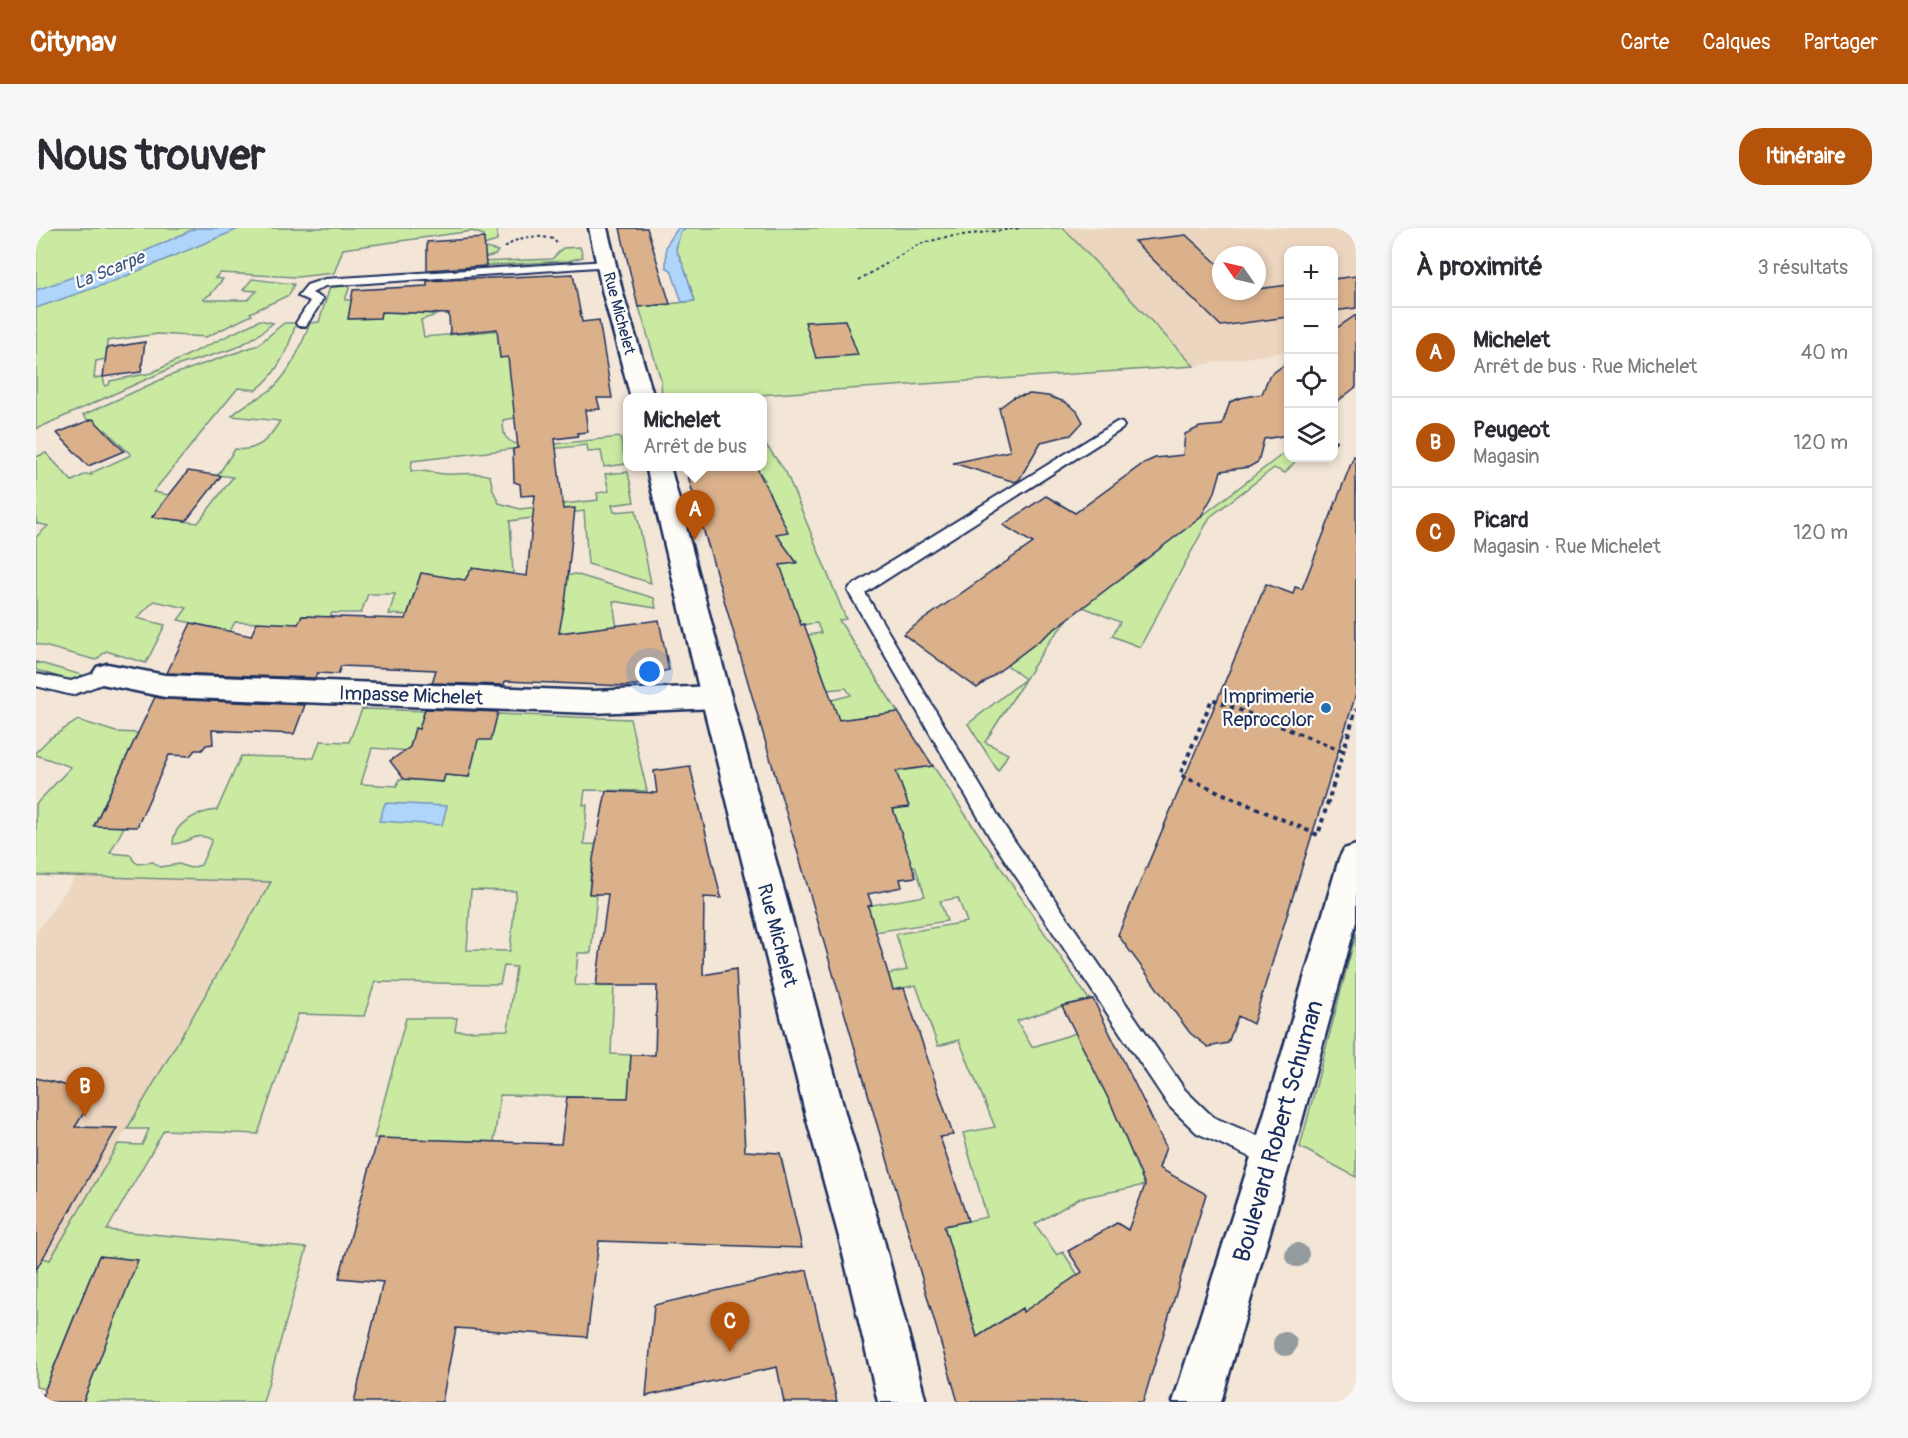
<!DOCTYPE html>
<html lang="fr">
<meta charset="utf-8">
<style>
:root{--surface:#fff;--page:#f7f7f7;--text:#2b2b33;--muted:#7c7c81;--line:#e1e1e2;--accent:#b45309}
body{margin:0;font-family:Pangolin,sans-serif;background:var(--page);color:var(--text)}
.controls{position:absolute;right:18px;top:18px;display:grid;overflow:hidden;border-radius:12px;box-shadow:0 3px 9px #0003}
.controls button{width:54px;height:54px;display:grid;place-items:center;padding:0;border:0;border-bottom:2px solid var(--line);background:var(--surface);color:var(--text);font:30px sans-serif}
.compass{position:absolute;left:1176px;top:18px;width:54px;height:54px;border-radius:50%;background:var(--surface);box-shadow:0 3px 9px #0003;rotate:304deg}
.you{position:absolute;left:614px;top:444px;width:21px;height:21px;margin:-15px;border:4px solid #fff;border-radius:50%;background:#1a73e8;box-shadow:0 0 0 9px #1a73e833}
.badge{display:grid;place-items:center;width:39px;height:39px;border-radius:50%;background:var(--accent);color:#fff;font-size:20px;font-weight:700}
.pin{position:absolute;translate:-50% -50px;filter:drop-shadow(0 2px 3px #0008)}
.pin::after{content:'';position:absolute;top:32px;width:21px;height:18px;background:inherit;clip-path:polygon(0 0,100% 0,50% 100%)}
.popup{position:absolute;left:587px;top:165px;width:144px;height:78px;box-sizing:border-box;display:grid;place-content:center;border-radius:12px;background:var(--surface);filter:drop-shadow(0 2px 4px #0005);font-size:20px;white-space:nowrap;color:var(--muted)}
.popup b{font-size:22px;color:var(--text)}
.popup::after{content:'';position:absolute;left:50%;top:100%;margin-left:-12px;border:12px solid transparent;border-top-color:var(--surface)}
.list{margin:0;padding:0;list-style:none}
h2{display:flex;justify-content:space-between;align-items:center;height:78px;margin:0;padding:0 24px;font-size:26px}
h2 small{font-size:20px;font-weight:400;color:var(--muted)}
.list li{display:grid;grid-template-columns:39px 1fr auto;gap:18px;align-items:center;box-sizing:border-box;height:90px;padding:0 24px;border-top:2px solid var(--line)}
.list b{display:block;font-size:22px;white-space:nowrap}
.list p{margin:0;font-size:20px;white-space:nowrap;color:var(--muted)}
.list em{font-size:20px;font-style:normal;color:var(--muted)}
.icon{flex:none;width:33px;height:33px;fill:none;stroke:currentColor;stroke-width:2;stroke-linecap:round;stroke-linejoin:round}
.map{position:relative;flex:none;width:1320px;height:1174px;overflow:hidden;border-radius:24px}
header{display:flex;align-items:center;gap:36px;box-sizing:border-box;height:84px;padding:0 30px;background:var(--accent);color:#fff}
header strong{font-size:28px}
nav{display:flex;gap:33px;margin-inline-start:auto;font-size:21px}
.intro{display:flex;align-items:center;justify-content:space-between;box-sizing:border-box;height:144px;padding:0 36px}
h1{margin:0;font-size:42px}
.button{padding:15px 27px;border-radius:24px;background:var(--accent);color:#fff;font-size:21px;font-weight:700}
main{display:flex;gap:36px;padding:0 36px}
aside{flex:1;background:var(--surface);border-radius:24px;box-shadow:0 3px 9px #0003}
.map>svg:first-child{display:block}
</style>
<header>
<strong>Citynav</strong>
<nav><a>Carte</a><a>Calques</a><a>Partager</a></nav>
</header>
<div class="intro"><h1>Nous trouver</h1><a class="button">Itinéraire</a></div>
<main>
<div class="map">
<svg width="1320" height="1174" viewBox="0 0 1320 1174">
<rect width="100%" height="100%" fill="#f3e6d7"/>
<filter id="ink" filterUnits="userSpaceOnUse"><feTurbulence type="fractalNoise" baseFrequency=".0167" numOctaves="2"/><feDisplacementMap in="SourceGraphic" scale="12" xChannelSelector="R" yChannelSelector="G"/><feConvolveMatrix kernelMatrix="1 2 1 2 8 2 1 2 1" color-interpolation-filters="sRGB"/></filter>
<g filter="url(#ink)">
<path fill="#ecd6c0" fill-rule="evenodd" d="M1027,0H1320V112L1298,116V22H1252V123L1158,138ZM1185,27H1221V63H1185Z
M40,648L235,654L14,1032L0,1028V705Z"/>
<path fill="#caeaa2" stroke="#728c80" stroke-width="1.5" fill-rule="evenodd" d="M0,0H472L461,2V13L448,17V7L436,3L307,21L298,45L261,49L184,45L179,50L187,51L175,66L167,71L169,72H212L221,63L207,62L216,51L258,56L253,67L214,85L216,87L170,109L122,106L71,113L70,131L60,133L58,150L67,149L69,158L73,157L74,153L115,145L224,92L237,95L221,108L200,120L140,138L0,201Z
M651,0H1027L1158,138L694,169H626L625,152L603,79L659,73L648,39L640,21L644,5Z
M544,19L547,29L532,33L422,39L449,20L462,23L459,27L443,31V34L516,31L527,20Z
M314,58L309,72H316L313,91L344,90L345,84L403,86L385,92L388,109L479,101V106L462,108L464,129L482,128L479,190L467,192C467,207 468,212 483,217L481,219L483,220L584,209L590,236L568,239L565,223L552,224L551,217L477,225L476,221L376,233L375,243C387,242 397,245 409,246C424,247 439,243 454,248L457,262L463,275L484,281L562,272L561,265L573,263L569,246L592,244L598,274L576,277L578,284L600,282L615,355L552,336L548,283L474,293L477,346L436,340L429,352L385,345L371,387L353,386L359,366H332L325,385H296L294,389L266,388L262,396L199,394L191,409L180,400L142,392L151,380L118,373L101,390L129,397L110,435L70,423L60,432L0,416V309L12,298L0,295V229L10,225L36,253L50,246L56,247L55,245L95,227L70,202L64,204L47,187L133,148L222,117L248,95H260C253,120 241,147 220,162L202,160L117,264L133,267L116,289L162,295L197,249L182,247L199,221C222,224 233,211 244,193L196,188C207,176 223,171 236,161C255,144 265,118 274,95L283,94L294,59Z
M727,213L750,244L810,391L803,392L862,484L787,494L792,473L815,467L810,460L792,462L776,417L748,421L745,411L785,405L781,395L755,398L760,384L753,364L735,338L761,334L757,330L741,332L708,312L672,318L664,291L686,288L710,255L729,252L719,239L726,238Z
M1252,222V230H1262L1249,245L1238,240L1174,289L1104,419L1076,408L1084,394L1047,379Z
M539,346L618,370L620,380L577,373L582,408L522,406L517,351Z
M1032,391L1013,414L949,514L972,526L962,543L932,496L989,451L971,437Z
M0,434L46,447L39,454L0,442Z
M326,481L395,483L389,501H379L373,523L336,520L325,556L361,558L363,551L407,554L409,547L433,549L430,525L461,486L594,491L611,563L549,562L547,577H551L548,616L571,617L583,642L555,641L553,665L561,666L555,725H542L539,757L578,758L575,826L595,827L594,845L624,871L464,867L458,914L338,910L370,790H421L419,803L472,802L480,739L468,738L464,756L339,754L328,788L262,786L222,906L128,902L71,1002L271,1020L227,1174H47L101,1033L63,1028L9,1161L0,1159V1028L14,1032L82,916L106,917L113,901H91L235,654L0,647V576L35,539L0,527V524L14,510L42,492L80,504L102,505L58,597L88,599L74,625L95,627L97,632L102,636L117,634L124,639L143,636L154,640L165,637L176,612C161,602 152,616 137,616C137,594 163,584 181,582L205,528L278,530L284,513L313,514ZM435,662L480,663L474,723L431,722Z
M897,538L1052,770L1057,771L1026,778L981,793L996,819L1040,805L1076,878L1109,957L1044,970L999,996L1021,1027L1027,1024L1042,1047L1021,1083L941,1109L908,998L951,989L927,905L959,899L923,812L902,818L880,757L857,762L852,746L871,742L860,706L931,694L922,670L904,673L911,693L839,704L830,678L889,668L879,638H874L857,581L873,578L863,552L793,554Z
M1320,705V949L1264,919Z"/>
<path fill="#b0d5fa" stroke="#7493bc" stroke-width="1.5" d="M160,0H205L78,53L0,80V62L105,25Z
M642,0H651L644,5L640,21L648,39L659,73L646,74L635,42L630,39V18Z
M349,575L411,578L406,597L343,593Z"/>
<path fill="#dbb18c" stroke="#1b2f5e" stroke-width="1.5" d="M584,0H611L634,76L602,79Z
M1150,7L1185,39V65L1221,63V61L1252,57V89L1185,98L1098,13Z
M448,10L450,38L391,42V14Z
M537,46L546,94L563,92L576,170H561L564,181L549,182L552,204L541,205L542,208L519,211L527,281L539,280L530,368L523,405L623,392L633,442L623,444L624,454L590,458L469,453L468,457L396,455L400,442L305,438L302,446L281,445L279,450L131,445L155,395L215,408L221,394L262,396L266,388L370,391L385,345L429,352L436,340L491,348L499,267L485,268L484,256L478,254L477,221L482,220L472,129L464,130L461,101L414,106L413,86L345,84L344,90L312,91L317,62L391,58V53Z
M1320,48V80L1298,83V51Z
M1320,87V159L1298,176V102Z
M809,92L822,127L780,130L769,94Z
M109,114L105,144L67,149L71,120Z
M1252,134V207L1228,211L1222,234L1213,239L1185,243L1179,264L1164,290L941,460L867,406L997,315L967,297L1010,268L1039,285L1108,235L1119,230L1147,227L1149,206L1164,199L1186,197L1194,174L1204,170L1226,166L1233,148Z
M994,166L1012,168L1029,174L1041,183L1047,194L1035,207L1005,214L983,252L979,254L917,235L974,223L963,180L978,169Z
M57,191L88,223L52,238L21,205Z
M1318,228L1320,229V466L1217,796L1202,788L1192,815L1172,819L1154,805L1082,707L1230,356L1257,366L1259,359L1266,361Z
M649,238H720L752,304L740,306L761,335L744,337L765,397L768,396L803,492L862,484L897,538L860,543L873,579L857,581L880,649L864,651L866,659L832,666L836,677L832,678L857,762L868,760L917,907L904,909L932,993L908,998L941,1109L986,1080L987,1084L1046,1044L1032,1023L1081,995L1092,1002L1109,957L1076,878L1026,778L1057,771L1130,919L1123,940L1170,966L1107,1174H922Z
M152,243L185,248L150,293L116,289Z
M119,469L129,471L269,477L258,506L176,502L177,516L170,517L166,522H159L154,528L133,527L101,599L58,598Z
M389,481L462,484L455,512H442L433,549L409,547L407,554L368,551L354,533L374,519L379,500L383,501Z
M654,538L685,670L668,669L667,747L700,741L709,923L744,925L766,1020L563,1013L551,1109L420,1100L406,1174H318L347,1054L303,1050L342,910L525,916L531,869L592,870L595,827H619L621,758H560L572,666H553L557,631L570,563L621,565L618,543Z
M0,850L60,865L39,899L81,900L0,1042Z
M63,1028L102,1032L47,1174H4Z
M771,1042L801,1174H748L741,1139L610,1168L618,1077Z"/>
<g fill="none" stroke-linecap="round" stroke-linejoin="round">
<g stroke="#1b2f5e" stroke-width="4">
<path id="service" d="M571,33L577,36L575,38L289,58L276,65L287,71L270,98H262L260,95L274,73L262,68L271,57L289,51Z
M1081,194L1086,195L1088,198L1086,201L829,365L969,599L1149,862L1177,889L1245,918L1248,927L1245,936L1236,939L1161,905L1133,878L955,611L812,363L814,359Z
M71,441L77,442L80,447L77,452L36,467L0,458V446L35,453Z"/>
</g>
<g stroke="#1b2f5e" stroke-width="5">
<path id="minor" d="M71,436L129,447L556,463L680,458L691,461L695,469L691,477L680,480L556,485L129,469L61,455L56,447L61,439Z"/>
</g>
<g stroke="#1b2f5e" stroke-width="5">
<path id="secondary" d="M553,0H571L587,66L618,170H595L567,66Z
M610,238H634L695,469L811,892L847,1009L890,1174H842L803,1009L771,892L665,469Z
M1320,617V694L1262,907L1185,1174H1137L1222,907L1303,631L1308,621Z"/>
</g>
<path stroke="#1b2f5e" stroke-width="2" stroke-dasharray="3 3" stroke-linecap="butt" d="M469,20C483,7 500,7 518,11L521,16
M823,52L883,16L910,9L985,0"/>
<path stroke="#1b2f5e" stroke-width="3" stroke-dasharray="4 4" stroke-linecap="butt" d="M1298,215L1302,209"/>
<path stroke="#1b2f5e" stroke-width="4" stroke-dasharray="4.5 4.5" stroke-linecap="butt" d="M1307,523L1176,471L1144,547L1282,607L1320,481"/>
<use href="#service" fill="#fdfcf7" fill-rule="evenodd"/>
<use href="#minor" fill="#fdfcf7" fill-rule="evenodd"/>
<use href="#secondary" fill="#fdfcf7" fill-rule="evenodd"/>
</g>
<g fill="#949b9e">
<circle cx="1261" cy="1027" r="12"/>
<circle cx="1249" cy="1116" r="12"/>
</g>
</g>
<circle fill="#1f6fb2" stroke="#fdfcf7" stroke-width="2" cx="1290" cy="480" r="6"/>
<g text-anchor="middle" stroke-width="4.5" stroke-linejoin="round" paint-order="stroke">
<g font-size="16" fill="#1b2f5e" stroke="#fdfcf7">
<text transform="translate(584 85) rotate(75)" y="6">Rue Michelet</text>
</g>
<g font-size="18" font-style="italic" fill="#405885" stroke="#fdfcf7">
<text transform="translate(73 42) rotate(-22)" y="6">La Scarpe</text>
</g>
<g font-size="20" fill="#1b2f5e" stroke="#fdfcf7">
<text transform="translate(375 467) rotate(2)" y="7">Impasse Michelet</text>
<text transform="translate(742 707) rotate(75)" y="7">Rue Michelet</text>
</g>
<g font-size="20" fill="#1b2f5e" stroke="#fdfcf7" text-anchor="end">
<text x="1278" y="475">Imprimerie<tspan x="1278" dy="23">Reprocolor</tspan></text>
</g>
<g font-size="24" fill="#1b2f5e" stroke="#fdfcf7">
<text transform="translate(1242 903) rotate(-74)" y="8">Boulevard Robert Schuman</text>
</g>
</g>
</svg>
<div class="controls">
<button>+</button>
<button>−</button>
<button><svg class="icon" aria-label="locate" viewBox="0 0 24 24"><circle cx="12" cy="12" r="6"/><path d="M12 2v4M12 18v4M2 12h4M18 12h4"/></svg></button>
<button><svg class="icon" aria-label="layers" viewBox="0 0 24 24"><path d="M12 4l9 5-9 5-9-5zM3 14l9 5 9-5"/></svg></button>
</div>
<svg class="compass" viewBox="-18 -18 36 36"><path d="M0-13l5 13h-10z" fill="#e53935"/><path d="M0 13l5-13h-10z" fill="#7c7c81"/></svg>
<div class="you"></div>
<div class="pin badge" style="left:659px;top:312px">A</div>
<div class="popup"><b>Michelet</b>Arrêt de bus</div>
<div class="pin badge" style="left:49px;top:889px">B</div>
<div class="pin badge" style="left:694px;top:1124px">C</div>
</div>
<aside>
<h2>À proximité<small>3 résultats</small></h2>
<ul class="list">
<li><span class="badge">A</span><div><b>Michelet</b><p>Arrêt de bus · Rue Michelet</p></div><em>40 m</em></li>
<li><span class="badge">B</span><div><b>Peugeot</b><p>Magasin</p></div><em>120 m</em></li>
<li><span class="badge">C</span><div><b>Picard</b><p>Magasin · Rue Michelet</p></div><em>120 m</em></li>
</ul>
</aside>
</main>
